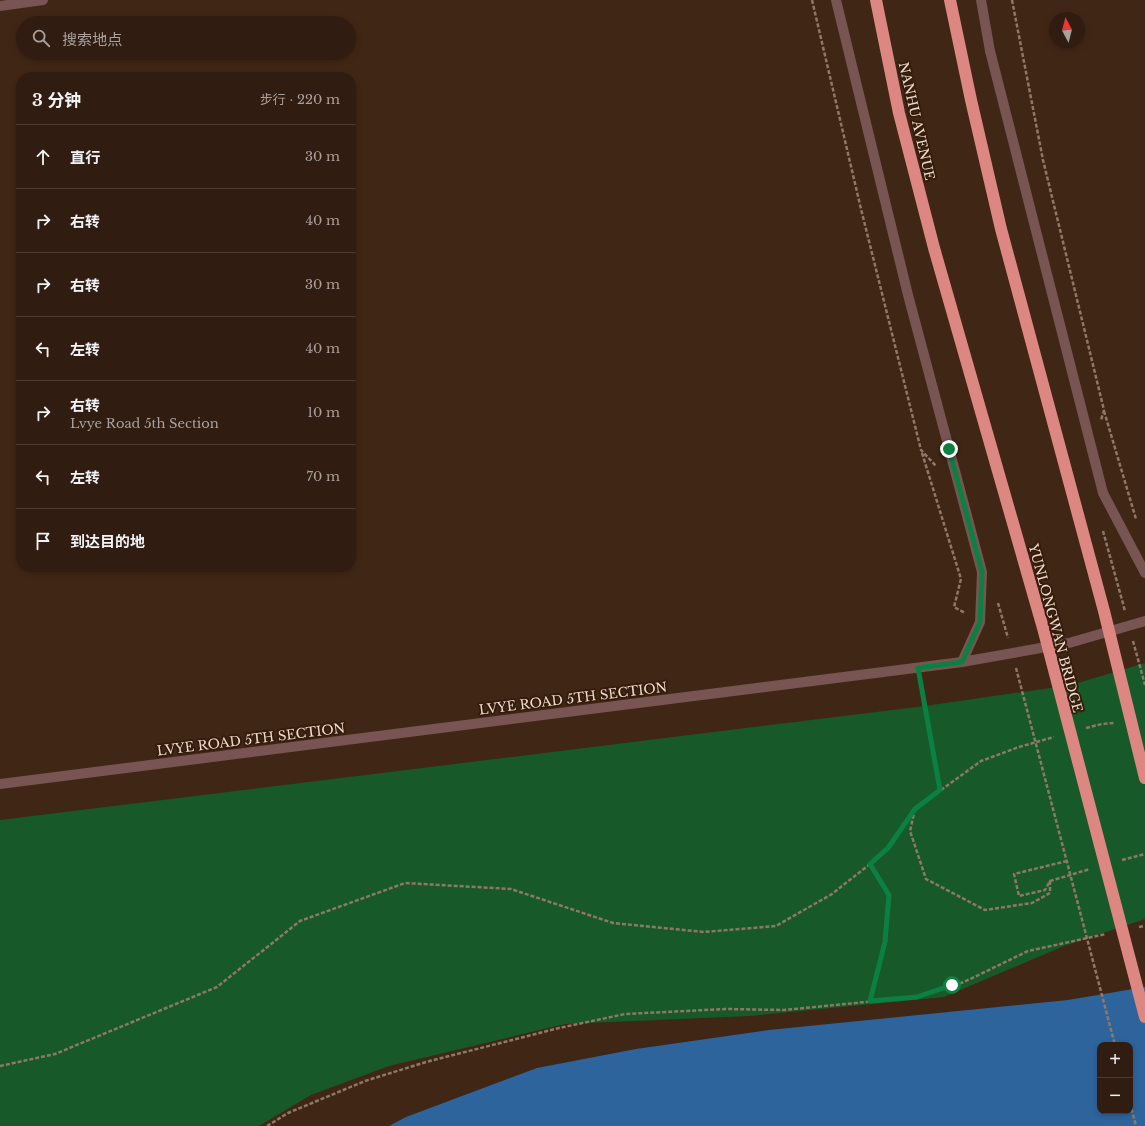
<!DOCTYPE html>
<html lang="zh">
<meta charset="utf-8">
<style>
:root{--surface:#301c10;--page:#382519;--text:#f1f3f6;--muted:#a8a19f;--line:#4b3a30}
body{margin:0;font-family:"Libre Baskerville","Noto Sans SC",serif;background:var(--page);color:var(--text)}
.controls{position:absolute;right:12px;bottom:12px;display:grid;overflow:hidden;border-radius:8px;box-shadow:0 2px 6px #0003}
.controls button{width:36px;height:36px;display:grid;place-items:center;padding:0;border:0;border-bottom:1px solid var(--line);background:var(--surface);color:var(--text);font:20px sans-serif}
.compass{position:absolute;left:1049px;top:12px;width:36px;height:36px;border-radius:50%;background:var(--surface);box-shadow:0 2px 6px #0003;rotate:353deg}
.stop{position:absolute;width:12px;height:12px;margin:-9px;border:3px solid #0b8043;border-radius:50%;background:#fff}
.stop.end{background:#0b8043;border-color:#fff;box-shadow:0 1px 4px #0008}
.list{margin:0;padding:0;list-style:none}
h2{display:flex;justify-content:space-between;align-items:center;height:52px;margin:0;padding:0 16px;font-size:17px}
h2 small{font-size:13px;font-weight:400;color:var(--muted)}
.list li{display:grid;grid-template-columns:26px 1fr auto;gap:12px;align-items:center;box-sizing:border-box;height:64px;padding:0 16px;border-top:1px solid var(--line)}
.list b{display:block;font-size:15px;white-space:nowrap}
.list p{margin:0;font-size:13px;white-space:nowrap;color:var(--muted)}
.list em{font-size:13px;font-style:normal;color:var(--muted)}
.icon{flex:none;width:22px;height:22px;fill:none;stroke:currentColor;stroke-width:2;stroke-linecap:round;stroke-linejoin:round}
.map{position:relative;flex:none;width:1145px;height:1126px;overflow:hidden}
.search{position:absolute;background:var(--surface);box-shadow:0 2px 6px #0003;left:16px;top:16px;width:340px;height:44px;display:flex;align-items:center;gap:10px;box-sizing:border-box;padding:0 14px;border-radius:22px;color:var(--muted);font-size:15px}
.panel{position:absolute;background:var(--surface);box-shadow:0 2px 6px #0003;left:16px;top:72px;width:340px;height:500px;border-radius:16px}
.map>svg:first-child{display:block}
</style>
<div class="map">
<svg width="1145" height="1126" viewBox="0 0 1145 1126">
<rect width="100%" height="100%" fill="#402615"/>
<path fill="#175928" d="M1145,663V919L1064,946L944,997L750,1016L565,1024L389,1066L311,1095L259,1126H0V820L925,706L1071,685Z"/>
<path fill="#2e649c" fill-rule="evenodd" d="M1145,987V1126H389L406,1117L537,1068L636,1049L769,1030L1068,1000ZM1100,1045H1130V1111H1100Z"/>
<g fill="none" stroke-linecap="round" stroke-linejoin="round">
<path stroke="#8e786a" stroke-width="2.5" stroke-dasharray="4 2" stroke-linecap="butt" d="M812,0L861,209L921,450L936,466
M1012,0L1043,160L1104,410L1101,420
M1104,411L1136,519
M922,453L961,579L954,607L965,613
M1103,531L1125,611
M998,603L1008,638
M1133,641L1145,685
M1016,668L1115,1045
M921,684L940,790
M1086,728L1102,724L1114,723
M1122,860L1145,854
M1067,861L1014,874L1019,896L1045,890L1050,881L1090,869
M870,864L889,895L885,941L870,1001
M1050,881V893L1032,903L985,910L926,879L910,831L915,809L981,761L1019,747L1054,737
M1139,927L1145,926
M0,1066L55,1054L217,987L300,921L405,883L511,889L613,923L704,932L776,926L832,894L870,864L888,848L915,809
M1130,1103L1136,1126
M267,1126L288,1113L365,1081L426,1062L559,1028L625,1014L725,1009L784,1010L917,997L964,982L1028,951L1106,934"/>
<path stroke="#785452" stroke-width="10" d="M836,0L908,295L982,572L980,622L962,662
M981,0L990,51L1103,493L1145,573
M0,6L43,0
M0,784L962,662L1069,643L1145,621"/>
<path stroke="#dd8782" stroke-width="12" d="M876,0L899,113L934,248L1043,628L1145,1017
M950,0L971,100L1001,229L1104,611L1145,778"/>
</g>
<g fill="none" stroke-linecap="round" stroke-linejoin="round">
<path stroke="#0b8043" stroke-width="5" d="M949,449L982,572L980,622L962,662L918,668L940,790L915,809L888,848L870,864L889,895L885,942L870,1001L917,997L952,985"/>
</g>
<g text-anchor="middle" stroke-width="4" stroke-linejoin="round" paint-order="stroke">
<g font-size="13" fill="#eddbd0" stroke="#361c0b">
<text transform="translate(917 121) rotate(77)" y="5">NANHU AVENUE</text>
<text transform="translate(1056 628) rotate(75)" y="5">YUNLONGWAN BRIDGE</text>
<text transform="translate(573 698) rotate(-7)" y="5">LVYE ROAD 5TH SECTION</text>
<text transform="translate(251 739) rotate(-7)" y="5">LVYE ROAD 5TH SECTION</text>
</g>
</g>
</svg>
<div class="controls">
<button>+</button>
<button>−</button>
</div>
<svg class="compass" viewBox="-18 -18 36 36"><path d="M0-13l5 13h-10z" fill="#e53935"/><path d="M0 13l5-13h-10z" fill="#a8a19f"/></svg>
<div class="stop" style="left:952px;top:985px"></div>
<div class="stop end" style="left:949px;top:449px"></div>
<div class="search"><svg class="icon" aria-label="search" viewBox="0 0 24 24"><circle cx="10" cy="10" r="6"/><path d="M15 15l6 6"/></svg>搜索地点</div>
<section class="panel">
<h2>3 分钟<small>步行 · 220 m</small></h2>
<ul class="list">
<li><svg class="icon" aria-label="ahead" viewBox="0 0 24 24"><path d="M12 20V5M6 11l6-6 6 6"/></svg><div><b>直行</b></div><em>30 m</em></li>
<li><svg class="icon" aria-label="right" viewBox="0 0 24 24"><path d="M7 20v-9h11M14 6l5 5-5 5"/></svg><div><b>右转</b></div><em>40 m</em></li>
<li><svg class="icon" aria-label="right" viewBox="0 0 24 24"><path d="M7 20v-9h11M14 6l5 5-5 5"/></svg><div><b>右转</b></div><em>30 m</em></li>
<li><svg class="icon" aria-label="left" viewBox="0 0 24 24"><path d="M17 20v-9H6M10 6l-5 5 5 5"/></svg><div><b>左转</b></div><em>40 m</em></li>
<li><svg class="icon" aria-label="right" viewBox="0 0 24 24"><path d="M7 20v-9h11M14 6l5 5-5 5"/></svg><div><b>右转</b><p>Lvye Road 5th Section</p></div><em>10 m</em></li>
<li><svg class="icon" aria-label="left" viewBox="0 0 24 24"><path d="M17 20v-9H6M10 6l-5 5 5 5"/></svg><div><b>左转</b></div><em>70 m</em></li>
<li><svg class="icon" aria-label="arrive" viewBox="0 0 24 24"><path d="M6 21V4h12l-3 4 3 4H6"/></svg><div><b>到达目的地</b></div></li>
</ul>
</section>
</div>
